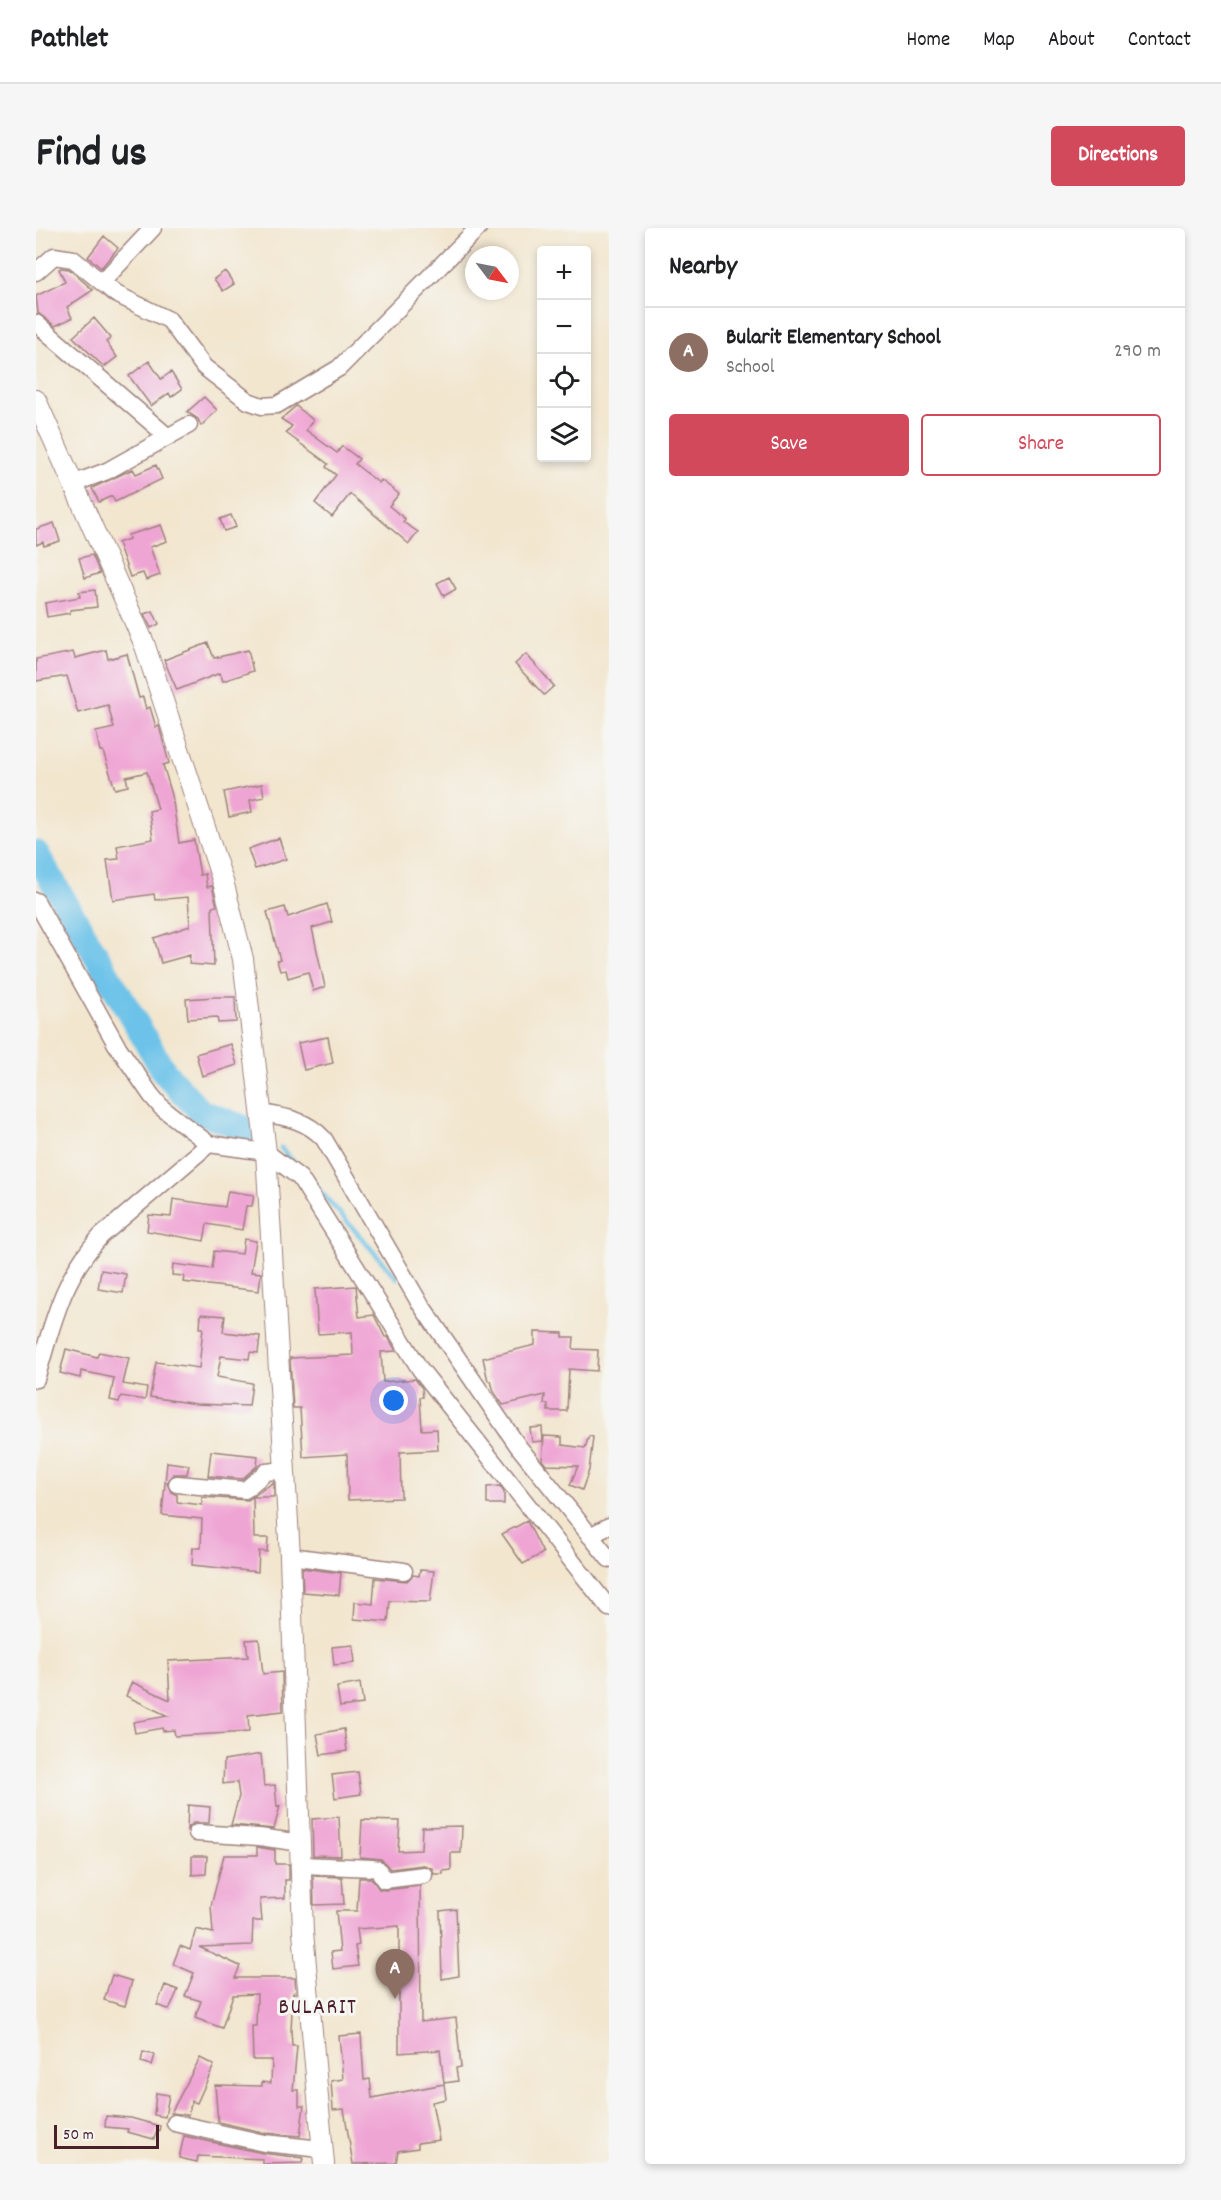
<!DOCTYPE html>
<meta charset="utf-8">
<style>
:root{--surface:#fff;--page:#f6f6f6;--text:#202124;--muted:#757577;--line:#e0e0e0;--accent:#d1495b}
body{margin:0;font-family:Dekko,sans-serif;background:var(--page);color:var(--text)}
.controls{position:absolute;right:18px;top:18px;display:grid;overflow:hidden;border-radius:6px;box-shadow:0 3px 9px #0003}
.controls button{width:54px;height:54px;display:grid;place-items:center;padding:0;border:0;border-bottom:2px solid var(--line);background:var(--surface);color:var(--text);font:30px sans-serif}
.compass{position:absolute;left:429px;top:18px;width:54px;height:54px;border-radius:50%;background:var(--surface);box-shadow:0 3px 9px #0003;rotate:122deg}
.scale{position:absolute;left:18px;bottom:15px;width:105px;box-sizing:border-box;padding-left:6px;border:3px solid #4a1f2b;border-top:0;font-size:16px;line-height:21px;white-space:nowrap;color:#4a1f2b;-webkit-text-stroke:4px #f6f6f2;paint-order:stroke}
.you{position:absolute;left:358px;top:1173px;width:21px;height:21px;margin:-15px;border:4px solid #fff;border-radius:50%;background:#1a73e8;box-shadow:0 0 0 9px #1a73e833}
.badge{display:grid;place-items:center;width:39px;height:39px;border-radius:50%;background:var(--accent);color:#fff;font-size:20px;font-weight:700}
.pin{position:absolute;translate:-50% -50px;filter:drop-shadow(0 2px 3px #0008)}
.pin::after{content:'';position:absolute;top:32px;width:21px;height:18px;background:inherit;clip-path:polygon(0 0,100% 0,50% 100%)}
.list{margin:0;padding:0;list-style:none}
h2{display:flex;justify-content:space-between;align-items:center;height:78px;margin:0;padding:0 24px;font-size:26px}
h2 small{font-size:20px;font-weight:400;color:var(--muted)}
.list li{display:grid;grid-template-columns:39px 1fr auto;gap:18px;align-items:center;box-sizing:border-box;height:90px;padding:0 24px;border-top:2px solid var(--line)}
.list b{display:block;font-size:22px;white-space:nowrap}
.list p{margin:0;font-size:20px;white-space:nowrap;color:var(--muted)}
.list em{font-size:20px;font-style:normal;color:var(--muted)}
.actions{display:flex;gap:12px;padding:18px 24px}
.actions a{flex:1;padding:14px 0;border:2px solid var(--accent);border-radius:6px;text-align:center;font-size:21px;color:var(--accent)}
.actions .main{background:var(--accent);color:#fff}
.icon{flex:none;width:33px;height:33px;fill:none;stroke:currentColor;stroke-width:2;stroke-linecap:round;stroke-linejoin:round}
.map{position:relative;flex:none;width:573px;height:1936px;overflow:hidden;border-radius:6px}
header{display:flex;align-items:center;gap:36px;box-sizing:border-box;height:84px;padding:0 30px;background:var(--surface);border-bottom:2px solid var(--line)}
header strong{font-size:28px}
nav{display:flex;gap:33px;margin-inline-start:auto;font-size:21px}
.intro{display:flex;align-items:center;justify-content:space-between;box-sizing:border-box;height:144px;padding:0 36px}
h1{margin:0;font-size:42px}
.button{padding:15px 27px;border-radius:6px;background:var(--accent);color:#fff;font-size:21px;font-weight:700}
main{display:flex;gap:36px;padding:0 36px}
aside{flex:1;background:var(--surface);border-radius:6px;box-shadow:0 3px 9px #0003}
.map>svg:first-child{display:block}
</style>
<header>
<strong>Pathlet</strong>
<nav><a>Home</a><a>Map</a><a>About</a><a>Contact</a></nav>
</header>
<div class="intro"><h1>Find us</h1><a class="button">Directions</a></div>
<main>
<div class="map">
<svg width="573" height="1936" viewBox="0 0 573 1936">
<rect width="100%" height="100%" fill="#f6f6f2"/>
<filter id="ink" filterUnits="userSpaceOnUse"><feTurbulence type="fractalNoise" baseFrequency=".0167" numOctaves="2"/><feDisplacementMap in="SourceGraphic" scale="12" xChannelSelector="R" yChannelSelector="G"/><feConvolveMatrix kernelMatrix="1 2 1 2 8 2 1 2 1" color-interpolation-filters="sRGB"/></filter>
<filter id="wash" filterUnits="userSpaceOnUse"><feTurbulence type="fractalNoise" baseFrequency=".008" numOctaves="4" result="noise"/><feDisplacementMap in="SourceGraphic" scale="24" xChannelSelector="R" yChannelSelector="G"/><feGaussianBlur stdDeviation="1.35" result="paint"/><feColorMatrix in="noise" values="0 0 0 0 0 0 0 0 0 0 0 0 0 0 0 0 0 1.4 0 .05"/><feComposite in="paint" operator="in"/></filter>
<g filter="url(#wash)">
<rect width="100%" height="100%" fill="#f2e6cf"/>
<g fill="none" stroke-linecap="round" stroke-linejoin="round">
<path stroke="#6cc2e9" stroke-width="4.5" d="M245,920L263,940
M275,953L361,1050"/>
<path stroke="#6cc2e9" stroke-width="26" d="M0,625L129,845L165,884L216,903"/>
</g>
<g id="blocks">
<path fill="#efa5d4" d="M68,8L82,20L65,40L52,29Z
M25,40L33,41L57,62L31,79L36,90L19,98L2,85L0,68L29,54L23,41Z
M189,43L198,56L187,63L178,51Z
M58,90L75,110L70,114L81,129L68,139L37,109Z
M113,133L125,151L135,144L146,161L135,169L133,165L115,178L93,148Z
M168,169L181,182L165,198L162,191L151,184Z
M260,178L277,192L270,202L301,225L306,218L323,231L319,236L343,255L345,252L363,266L353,278L369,291L367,294L382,304L373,316L314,266L296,289L279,275L300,247L290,239L292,236L250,205L256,198L245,191Z
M120,237L126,251L79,274L76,268L63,274L56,260L97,241L100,246Z
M195,287L200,299L188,303L184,291Z
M18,295L24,313L8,318L7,314L0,317V301Z
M125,297L131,313L114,319L124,347L110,352L107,345L94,349L82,315L93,311L92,307Z
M56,327L64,345L49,350L43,330Z
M413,349L420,361L408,368L401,355Z
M59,362L61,379L34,382V385L11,389L9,375L44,369L43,364Z
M117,383L123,396L115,400L108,386Z
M172,415L178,430L212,422L217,443L187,453L184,445L141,462L128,432Z
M70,422L72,431L91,426L103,470L107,469L110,481L114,479L120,499L123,498L133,535L127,537L136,567L143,615L158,612L164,647L169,646L171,659L176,658L181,678L176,679L178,738L153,736L154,727L125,735L118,710L154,698L152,669L119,672L118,666L77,672L71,632L83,631L81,618L117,611L113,583L122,581L111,544L90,549L92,558L79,561L67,523H64L60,504L78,500L72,477L42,485L31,448L0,453V431L37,424L39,430Z
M490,426L518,458L508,467L479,436Z
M226,556L228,569L214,572L216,584L193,589L188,564Z
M243,610L250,631L219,641L212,621Z
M291,676L296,694L276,700L289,759L277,763L272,744L252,750L250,742L244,743L241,733L244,732L231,684L249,679L252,689Z
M178,769H199L200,794L182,795L181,789L152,791L150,771Z
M292,809L297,835L268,842L262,815Z
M195,816L201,837L166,848L160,826Z
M192,963L218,967L216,978H210L206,1002L171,996L168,1013L111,1003L113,987L135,989L137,971L189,979Z
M208,1011L220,1013L215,1044L225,1045L223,1063L147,1054L148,1048L136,1047L137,1036L176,1041L178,1023L206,1026Z
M65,1042L90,1046L87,1065L62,1061Z
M320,1058L323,1089L338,1087L349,1109H352L360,1123L345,1124L347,1154L379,1151L386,1160L387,1169H384L386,1202L401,1201L402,1222L364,1224L365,1270L312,1272L311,1226L267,1229L264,1180H257L254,1130L317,1127L316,1104L282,1106L279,1061Z
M165,1086L189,1088L187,1104L224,1108L222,1125L214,1124L213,1131L185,1128L181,1149L216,1155L213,1178L160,1176L114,1169L120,1134L163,1140L167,1100H164Z
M499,1104L527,1105V1109H538L537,1121L562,1122L561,1143L533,1141L531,1183H512V1176H508L509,1167L467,1177L458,1164L455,1153H452L447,1130L499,1117Z
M30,1121L61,1129L63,1124L93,1130L87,1156L111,1160L109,1172L85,1168L83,1174L74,1172L78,1150L45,1143L44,1150L24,1145Z
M506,1199L507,1213L496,1214L494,1200Z
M508,1208L526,1209V1217L549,1220L553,1208L557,1209L553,1242L546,1262L534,1257L542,1238L510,1237L506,1232Z
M175,1223L222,1228L221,1238L206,1251L172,1248Z
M131,1234L153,1237L151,1246H137L131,1255L135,1264L141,1267V1274L166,1277V1269L212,1272L238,1254V1269H217L218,1310H232L231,1324L223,1323L222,1344L156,1337L157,1320H165L166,1291L126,1287Z
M464,1258L468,1264V1276H451V1259Z
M491,1293L507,1325L487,1336L466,1306Z
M266,1340L305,1345L303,1367L267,1364Z
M384,1342L398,1343L394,1374L354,1373L352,1394L318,1391L319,1374L337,1376L339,1350L371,1353L377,1347L383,1348Z
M223,1411L227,1446L246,1444L247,1483L212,1487L213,1504L139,1508L138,1502L127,1503L126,1500L99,1505L97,1494L132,1488L90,1468L96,1454L134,1472L132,1433L212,1429L210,1412Z
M317,1417L319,1435L298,1437L296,1419Z
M324,1455L327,1476L304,1479L301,1459Z
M308,1501L311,1523L285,1527L281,1506Z
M225,1526L228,1558L239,1557L241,1579L244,1578L238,1601L195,1597L203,1568L201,1554L187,1556L188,1532Z
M322,1544L325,1566L299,1570L296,1547Z
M152,1577L174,1579L173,1595H157L151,1602Z
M303,1589L305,1628L277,1627L276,1591Z
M326,1592L364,1593L362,1623L385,1622L386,1599L426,1598L425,1625H415V1642L407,1643V1646H398L396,1640L387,1637L354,1641L345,1631L324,1629Z
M221,1619L239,1622V1636H253V1652H249V1670L224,1671L226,1693H217L216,1717L163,1719L204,1738L199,1750H259L260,1765H257L255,1802L256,1818H261L257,1862H263V1878H268L264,1908L230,1905L182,1894L179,1857L226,1858V1854L235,1855L236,1832H217L216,1798H220L221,1766L197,1767L186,1800L159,1790L165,1773L149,1768L158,1745L137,1736L144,1718L154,1722L160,1701L177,1705L175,1678L188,1627H221Z
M156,1628H171L170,1646L156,1647Z
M277,1648L306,1649L308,1676L278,1677Z
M323,1650H335L343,1661L349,1662L384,1658L385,1794L420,1790L425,1839L420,1840L422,1853L408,1855L404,1822L363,1825V1698L321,1701L323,1717L319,1718L322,1738L297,1741L295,1724L304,1723L300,1683H321Z
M420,1681L423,1748L406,1751L404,1683Z
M76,1747L96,1753L89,1778L68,1772Z
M129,1757L142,1762L133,1782L121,1777Z
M325,1806L328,1852L334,1851L336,1870L408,1856L410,1871L396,1874L403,1912L382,1915V1920L362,1923L360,1935L317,1936L308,1881L297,1882L295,1853L307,1851L303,1808Z
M107,1824L119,1827L116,1837L105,1834Z
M164,1830L178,1837L161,1875L156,1873L152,1887L135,1885Z
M120,1865L133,1867L129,1889L118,1887Z
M70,1888L95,1890L124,1898L123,1903H121L118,1911L91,1904L92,1901L69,1899Z
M148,1908L226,1925L267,1930L266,1935L227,1936V1931L162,1928L161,1934L143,1930Z"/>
</g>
</g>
<g filter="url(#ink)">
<use href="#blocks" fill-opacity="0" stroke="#9e827d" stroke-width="1.5"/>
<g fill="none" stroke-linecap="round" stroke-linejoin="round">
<g stroke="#9e827d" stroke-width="19">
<path id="minor" d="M0,44L18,28L37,31L80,66L133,92L168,139L212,173L226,178L241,177L303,140L442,0
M66,54L117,0
M0,95L131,208
M39,255L71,243L153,197
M0,673L80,816L115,867L126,880L173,916L230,924L264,950L384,1141L573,1380
M226,885C250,889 271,892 288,911L383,1074L482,1218L573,1331
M0,1151C17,1096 25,1051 65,1008L173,916
M141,1256L209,1262L230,1244L249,1242
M554,1308L573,1298
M254,1328L368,1343
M161,1605L223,1609L265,1615
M266,1637L337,1640L342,1641L348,1652L388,1647
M139,1895L228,1915L286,1921"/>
</g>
<g stroke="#9e827d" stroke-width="22">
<path id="tertiary" d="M0,172L108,415L188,657L207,731L230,924L254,1328L267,1704L288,1936"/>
</g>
<use href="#minor" stroke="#fff" stroke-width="16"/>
<use href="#tertiary" stroke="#fff" stroke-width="20"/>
</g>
</g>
<g text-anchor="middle" stroke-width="6" stroke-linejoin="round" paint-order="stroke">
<g font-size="22" letter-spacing="1.5" fill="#4a1f2b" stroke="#f6f6f2">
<text x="282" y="1785">BULARIT</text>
</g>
</g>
</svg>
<div class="controls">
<button>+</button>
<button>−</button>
<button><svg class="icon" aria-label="locate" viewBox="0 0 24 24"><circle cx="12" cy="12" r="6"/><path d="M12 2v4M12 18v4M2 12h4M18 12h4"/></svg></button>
<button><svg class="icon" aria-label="layers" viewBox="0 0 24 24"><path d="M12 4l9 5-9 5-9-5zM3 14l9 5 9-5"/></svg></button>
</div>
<svg class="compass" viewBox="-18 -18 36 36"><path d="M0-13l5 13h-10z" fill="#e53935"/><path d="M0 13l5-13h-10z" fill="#757577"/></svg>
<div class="scale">50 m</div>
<div class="you"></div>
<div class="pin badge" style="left:359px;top:1771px;background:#8d6e63">A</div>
</div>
<aside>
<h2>Nearby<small></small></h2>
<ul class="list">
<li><span class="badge" style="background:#8d6e63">A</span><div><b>Bularit Elementary School</b><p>School</p></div><em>290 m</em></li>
</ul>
<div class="actions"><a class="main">Save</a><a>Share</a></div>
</aside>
</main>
